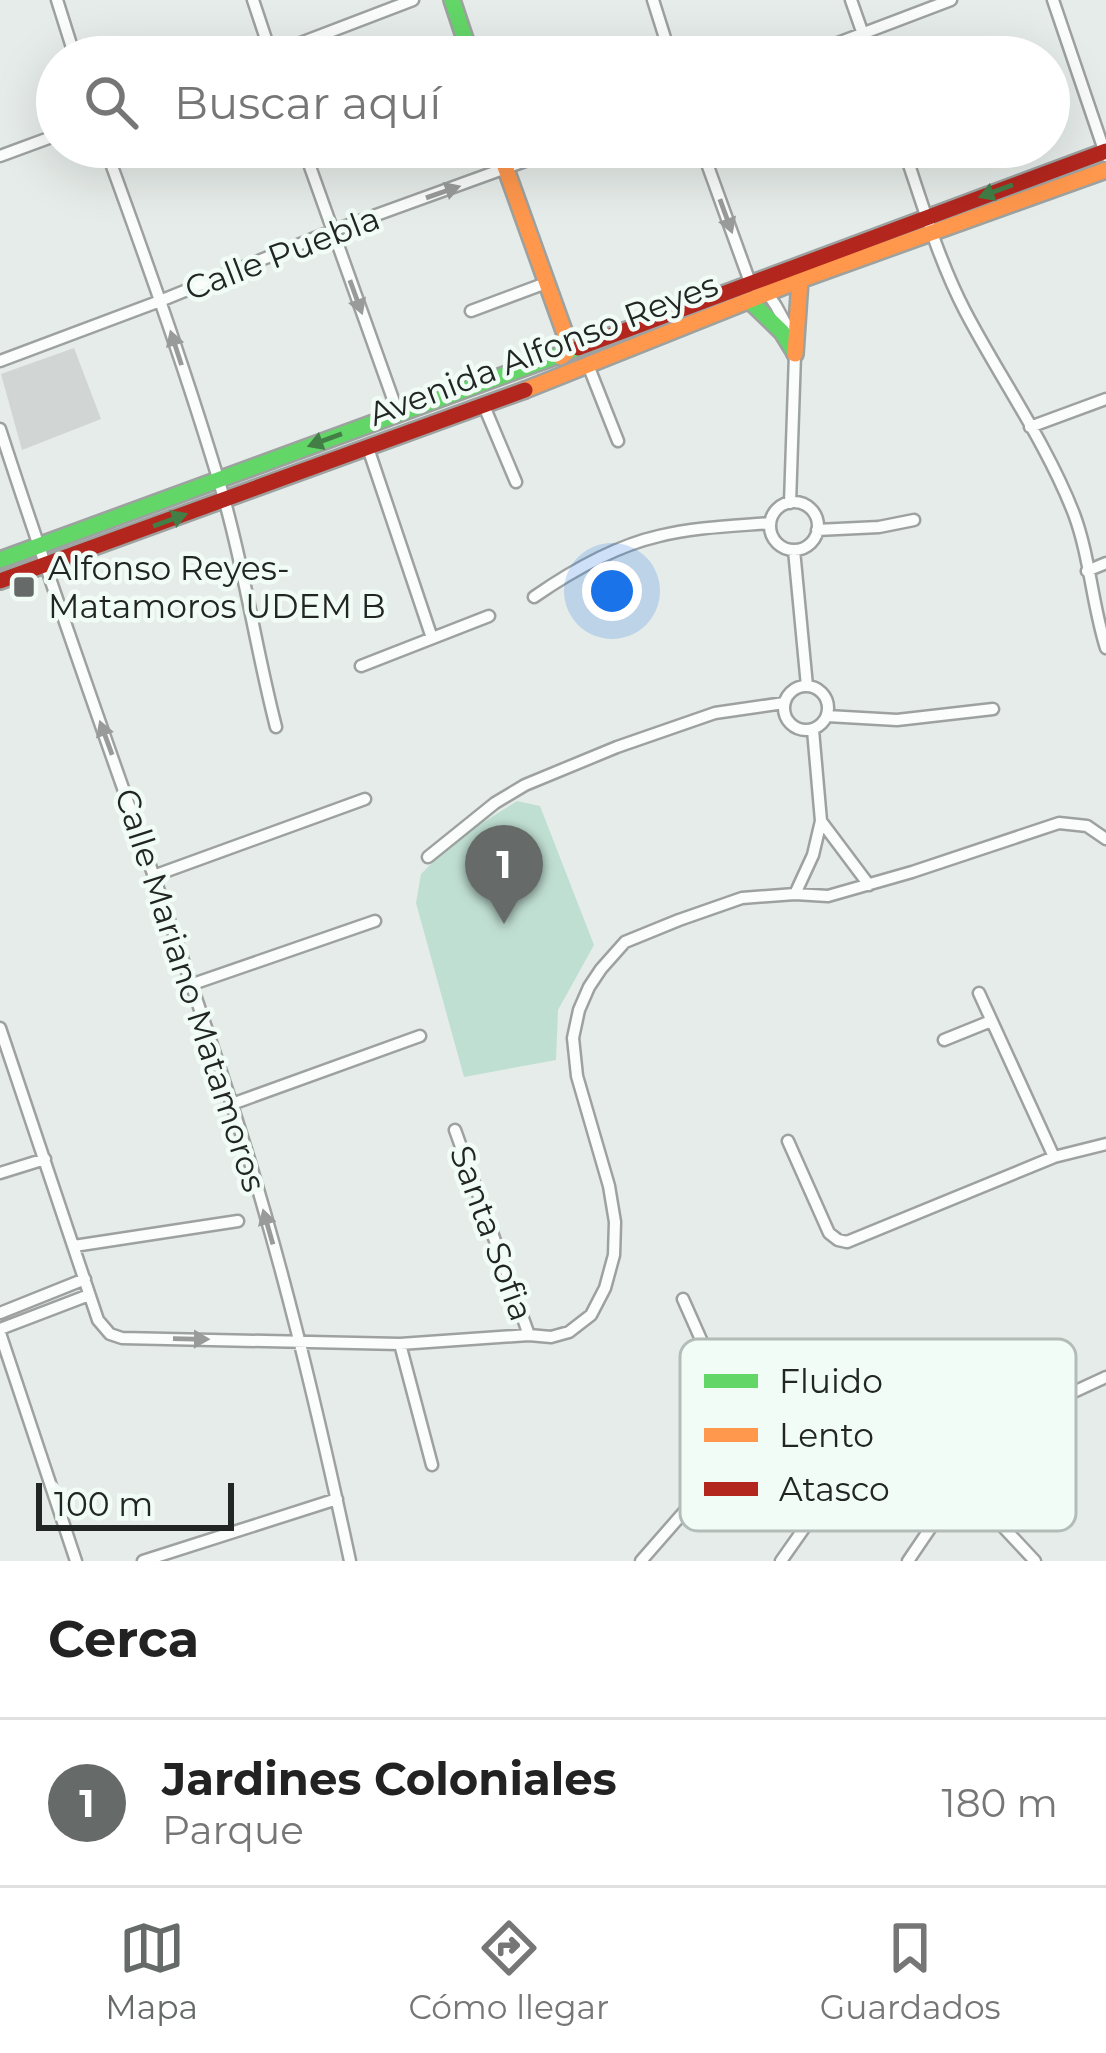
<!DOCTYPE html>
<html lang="es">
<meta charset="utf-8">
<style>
:root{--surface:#fff;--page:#f2f2f2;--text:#222;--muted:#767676;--line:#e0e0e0;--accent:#666b69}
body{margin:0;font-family:Montserrat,sans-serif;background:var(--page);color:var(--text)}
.scale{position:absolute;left:36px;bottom:30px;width:198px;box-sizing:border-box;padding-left:12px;border:6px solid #212524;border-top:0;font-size:33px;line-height:42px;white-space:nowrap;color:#212524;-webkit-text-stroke:9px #f1fcf7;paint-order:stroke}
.you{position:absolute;left:612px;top:591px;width:42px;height:42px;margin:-30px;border:9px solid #fff;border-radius:50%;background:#1a73e8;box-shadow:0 0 0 18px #1a73e833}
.badge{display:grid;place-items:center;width:78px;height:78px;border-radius:50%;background:var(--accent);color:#fff;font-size:39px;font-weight:700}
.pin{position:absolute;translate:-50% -99px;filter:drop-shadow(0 3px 6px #0008)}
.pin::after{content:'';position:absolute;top:63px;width:42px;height:36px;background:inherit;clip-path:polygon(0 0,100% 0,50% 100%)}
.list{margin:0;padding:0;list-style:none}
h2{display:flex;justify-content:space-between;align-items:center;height:156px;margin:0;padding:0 48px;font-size:51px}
h2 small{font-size:39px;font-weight:400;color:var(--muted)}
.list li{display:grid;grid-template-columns:78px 1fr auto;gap:36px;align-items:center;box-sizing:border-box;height:168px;padding:0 48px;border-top:3px solid var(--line)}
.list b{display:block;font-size:45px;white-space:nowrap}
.list p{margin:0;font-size:39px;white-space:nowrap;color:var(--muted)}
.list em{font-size:39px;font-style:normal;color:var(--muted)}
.icon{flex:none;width:66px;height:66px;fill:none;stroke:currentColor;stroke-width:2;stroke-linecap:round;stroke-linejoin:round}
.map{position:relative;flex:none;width:1106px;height:1561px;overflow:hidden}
.search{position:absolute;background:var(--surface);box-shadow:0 12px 48px #0002;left:36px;right:36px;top:36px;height:132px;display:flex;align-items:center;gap:30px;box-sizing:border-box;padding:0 42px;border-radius:66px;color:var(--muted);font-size:45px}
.sheet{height:324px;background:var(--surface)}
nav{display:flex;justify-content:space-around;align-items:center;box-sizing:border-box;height:168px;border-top:3px solid var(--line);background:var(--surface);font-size:33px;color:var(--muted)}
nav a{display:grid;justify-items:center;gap:6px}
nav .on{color:var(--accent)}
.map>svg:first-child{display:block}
</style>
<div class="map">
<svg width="1106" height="1561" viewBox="0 0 1106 1561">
<rect width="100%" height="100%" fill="#e6ece9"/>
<path fill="#c0dfd3" d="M517,801L540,806L594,945L558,1010L556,1060L464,1077L416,903L421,874L432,863L466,833Z"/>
<path fill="#d1d5d3" d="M74,348L101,419L22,450L1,374Z"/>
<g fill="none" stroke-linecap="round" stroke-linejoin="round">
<g stroke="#9da2a0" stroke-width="15">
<path id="street" d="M57,0L75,57
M253,0L272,57
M653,0L671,57
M851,0L871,57
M1053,0L1106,156
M264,57L413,0
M801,57L951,0
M105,147C147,262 188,377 223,495C245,571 256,650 276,727
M303,147L398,413
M701,147L751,285L768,294L776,306L788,328L795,354L790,503
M903,147C922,202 938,259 965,311C1000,378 1046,442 1074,514C1090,557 1092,604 1106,648
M0,156L57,135
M471,311L546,283
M0,361L160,301L332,231L564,147
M588,365L618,441
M484,406L516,482
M1030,427L1106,399
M0,429C73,655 157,877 231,1102C280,1252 317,1407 350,1561
M368,448L432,638
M770 526a24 24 0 1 1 48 0a24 24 0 1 1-48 0Z
M817,530L879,527L914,520
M794,550L807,686
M1087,571L1106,563
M534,597C570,572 615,546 659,536C696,527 733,526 770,523
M361,666L489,616
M784 708a22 22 0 1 1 44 0a22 22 0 1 1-44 0Z
M827,716L897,720L993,709
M821,821L869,885
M428,857L495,803L525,785L617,747L715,713L784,703
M156,875L365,799
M795,894L813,855L821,821L813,730
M190,985L375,921
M979,993L1054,1157
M0,1028L98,1320L110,1334L122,1338L400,1344L529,1335L551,1337L569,1332L591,1315L605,1288L614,1255L615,1222L609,1186L577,1076L573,1038L579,1010L589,987L601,969L625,942L679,920L742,898L795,894L828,896L912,872L1059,823L1087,826L1106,839
M944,1040L991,1021
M232,1104L420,1036
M455,1130L529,1335
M788,1141L829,1233L838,1240L847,1242L1054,1157L1106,1144
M0,1173L45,1159
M74,1246L238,1221
M683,1299L746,1441
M0,1313L85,1279
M0,1329L89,1295
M0,1333L76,1561
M400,1344L432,1465
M927,1354C932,1362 936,1373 942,1380C959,1401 998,1414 1024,1415L1106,1377
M143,1561L337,1499
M641,1561L746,1441L793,1393L806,1385L836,1378L849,1380L868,1387L890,1406L1035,1561
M781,1561L890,1406
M908,1561L961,1483"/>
</g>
<g stroke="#9da2a0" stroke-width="20">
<path id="fast" d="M452,0L471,57
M750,301L782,332L795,353
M0,560L578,348"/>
</g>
<g stroke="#9da2a0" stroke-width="20">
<path id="slow" d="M498,147L564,331L568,351L561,357
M795,354L800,280
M525,390L800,280L1106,170"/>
</g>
<g stroke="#9da2a0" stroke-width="20">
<path id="jam" d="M578,348L1106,151
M0,581L525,390"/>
</g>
<use href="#street" stroke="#fbfcfc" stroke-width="10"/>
<use href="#fast" stroke="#63d668" stroke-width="15"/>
<use href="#slow" stroke="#ff974d" stroke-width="15"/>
<use href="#jam" stroke="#b3261e" stroke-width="15"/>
</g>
<defs><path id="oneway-solid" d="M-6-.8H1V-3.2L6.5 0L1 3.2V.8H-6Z" transform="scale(3)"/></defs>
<g fill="#427e46">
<use href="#oneway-solid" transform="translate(996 191) rotate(160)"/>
<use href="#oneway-solid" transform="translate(325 440) rotate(160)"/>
<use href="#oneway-solid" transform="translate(170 520) rotate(-20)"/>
</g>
<g fill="#999b9b">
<use href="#oneway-solid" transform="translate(443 192) rotate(-19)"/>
<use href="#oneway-solid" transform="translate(726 216) rotate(70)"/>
<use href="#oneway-solid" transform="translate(356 297) rotate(70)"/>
<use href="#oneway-solid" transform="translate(176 348) rotate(-108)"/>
<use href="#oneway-solid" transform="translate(106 738) rotate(-110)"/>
<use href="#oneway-solid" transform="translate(268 1227) rotate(-106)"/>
<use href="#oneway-solid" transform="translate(191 1339) rotate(1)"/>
</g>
<rect fill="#666b69" stroke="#f1fcf7" stroke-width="4.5" x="12" y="575" width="24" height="24" rx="6"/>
<g text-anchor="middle" stroke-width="9" stroke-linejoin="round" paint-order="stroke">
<g font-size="33" fill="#212524" stroke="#f1fcf7">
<text transform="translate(282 253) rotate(-21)" y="12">Calle Puebla</text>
<text transform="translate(543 349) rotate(-21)" y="12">Avenida Alfonso Reyes</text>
<text transform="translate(191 990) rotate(72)" y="12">Calle Mariano Matamoros</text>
<text transform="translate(492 1233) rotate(70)" y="12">Santa Sofia</text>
</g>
<g font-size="33" fill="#212524" stroke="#f1fcf7" text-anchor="start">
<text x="48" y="580">Alfonso Reyes-<tspan x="48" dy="38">Matamoros UDEM B</tspan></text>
</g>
</g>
<rect x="680" y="1339" width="396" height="192" rx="18" fill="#f1fcf7" stroke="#b3bcb8" stroke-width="3"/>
<rect x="704" y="1374" width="54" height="14" fill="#63d668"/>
<rect x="704" y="1428" width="54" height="14" fill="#ff974d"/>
<rect x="704" y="1482" width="54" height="14" fill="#b3261e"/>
<g font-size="33" fill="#212524">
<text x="779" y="1393">Fluido</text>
<text x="779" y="1447">Lento</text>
<text x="779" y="1501">Atasco</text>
</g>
</svg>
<div class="scale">100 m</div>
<div class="you"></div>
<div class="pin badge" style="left:504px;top:924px">1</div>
<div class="search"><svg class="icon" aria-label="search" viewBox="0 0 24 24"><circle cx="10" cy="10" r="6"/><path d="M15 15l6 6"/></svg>Buscar aquí</div>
</div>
<section class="sheet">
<h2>Cerca<small></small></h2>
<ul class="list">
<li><span class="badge">1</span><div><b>Jardines Coloniales</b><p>Parque</p></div><em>180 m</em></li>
</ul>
</section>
<nav>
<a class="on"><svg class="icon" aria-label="map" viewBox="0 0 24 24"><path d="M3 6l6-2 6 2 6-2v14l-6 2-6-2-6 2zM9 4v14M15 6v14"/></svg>Mapa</a>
<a><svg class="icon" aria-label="directions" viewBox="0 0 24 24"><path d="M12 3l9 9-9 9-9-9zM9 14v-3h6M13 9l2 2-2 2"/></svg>Cómo llegar</a>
<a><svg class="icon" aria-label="saved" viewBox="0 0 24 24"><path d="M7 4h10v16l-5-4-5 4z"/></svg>Guardados</a>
</nav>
